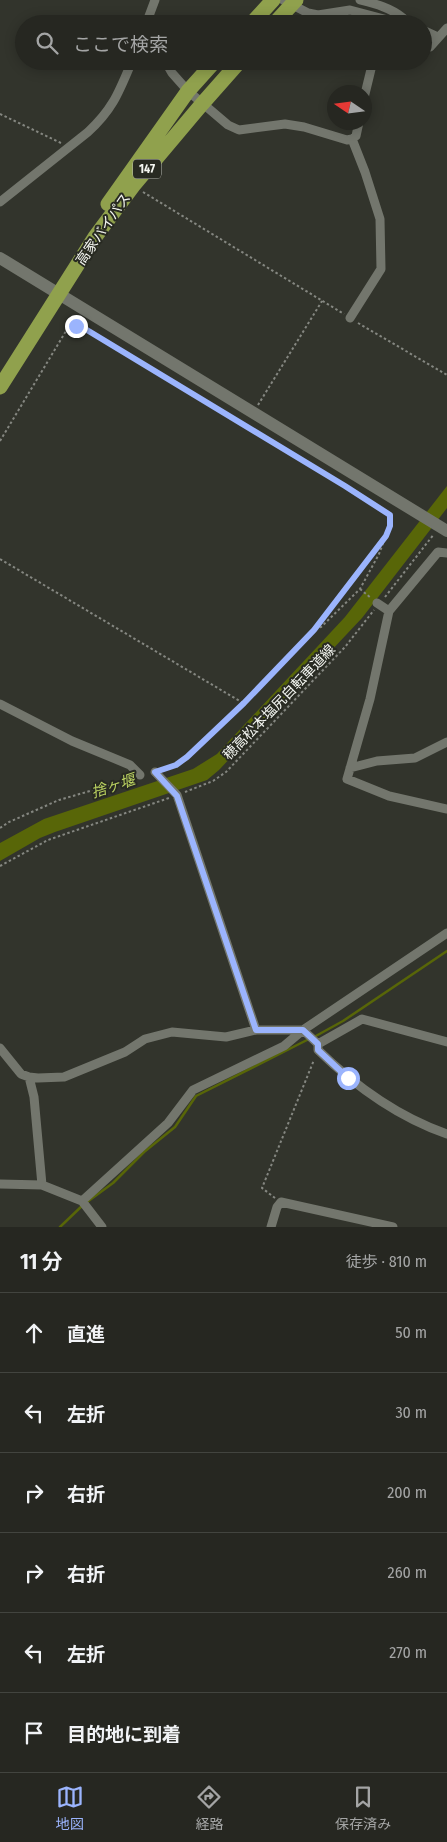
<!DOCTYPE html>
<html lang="ja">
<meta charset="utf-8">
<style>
:root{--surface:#262721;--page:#2e2f2a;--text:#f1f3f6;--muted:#a4a5a5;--line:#42443f;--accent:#9bb4fd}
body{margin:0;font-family:"Fira Sans Condensed","Noto Sans JP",sans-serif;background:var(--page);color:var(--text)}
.compass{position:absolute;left:327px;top:85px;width:45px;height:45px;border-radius:50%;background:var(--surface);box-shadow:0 2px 12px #0003;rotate:283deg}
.stop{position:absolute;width:15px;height:15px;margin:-11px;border:4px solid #9bb4fd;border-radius:50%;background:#fff}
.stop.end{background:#9bb4fd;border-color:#fff;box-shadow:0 1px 5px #0008}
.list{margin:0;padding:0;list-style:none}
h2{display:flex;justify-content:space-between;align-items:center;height:65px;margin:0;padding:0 20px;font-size:21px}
h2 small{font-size:16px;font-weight:400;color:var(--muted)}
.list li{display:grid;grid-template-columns:32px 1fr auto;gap:15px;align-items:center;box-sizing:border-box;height:80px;padding:0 20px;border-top:1px solid var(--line)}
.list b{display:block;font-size:19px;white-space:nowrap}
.list em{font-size:16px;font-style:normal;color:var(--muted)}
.icon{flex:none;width:28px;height:28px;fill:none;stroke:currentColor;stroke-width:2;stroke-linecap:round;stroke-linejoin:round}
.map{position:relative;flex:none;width:447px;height:1227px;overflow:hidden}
.search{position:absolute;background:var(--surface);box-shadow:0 2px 12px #0003;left:15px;right:15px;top:15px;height:55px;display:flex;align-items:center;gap:12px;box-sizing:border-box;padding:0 18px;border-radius:28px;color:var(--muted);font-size:19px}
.sheet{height:545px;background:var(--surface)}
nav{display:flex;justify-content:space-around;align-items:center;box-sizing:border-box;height:70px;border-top:1px solid var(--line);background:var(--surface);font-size:14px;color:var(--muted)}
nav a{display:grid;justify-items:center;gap:2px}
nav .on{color:var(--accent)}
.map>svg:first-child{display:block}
</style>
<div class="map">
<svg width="447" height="1227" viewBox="0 0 447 1227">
<rect width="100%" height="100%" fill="#32342c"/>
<path fill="#586608" d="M447,486V508L362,618L219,770L207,780L55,832L40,838L0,861V843L44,819L193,769L217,754L345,617Z"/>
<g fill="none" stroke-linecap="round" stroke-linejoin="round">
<path stroke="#586608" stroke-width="2.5" d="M314,1037L343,1021L447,951
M87,1202L113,1183L144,1152L175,1127L196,1096L309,1039
M60,1227L83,1205"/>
<path stroke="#858781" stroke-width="2" stroke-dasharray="2.5 2.5" stroke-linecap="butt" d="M0,114L61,143
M143,192L344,314
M358,323L447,375
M258,405L322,301
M0,441L66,331C72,326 75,325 82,327L345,486L390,515V526L385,536L314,630L244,703L187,757L176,765L164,768
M0,559L243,703
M360,589L371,598
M385,597L434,534
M315,629L321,627L360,589L379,554L385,538
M185,792L213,781L226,772L345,647L374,610
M0,828L9,822L59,800L131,779
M0,866L48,840L169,798
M275,1198L262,1188L314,1060"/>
<path stroke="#73766d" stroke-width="9" d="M283,0L308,13L318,15L350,10L403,24
M360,0C376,4 391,8 403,18L404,24
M146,24L155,0
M423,30L438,37
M423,48L430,47L447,28
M165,61L172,73L188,91L228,125L239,130L285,124L304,127L347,140L352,139L356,136L359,122
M364,98L373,61
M0,202L88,132C113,109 119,92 132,61
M350,318L381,269L380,219L365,172L352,139
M447,553L438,552L389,611L370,699L347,779L389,796L447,809
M377,603L389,611
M0,704L72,741L130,765L140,775
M350,768L377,761L415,758L447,742
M155,772L177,795L256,1030
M318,1044V1050C355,1086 398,1117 447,1134
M0,1048L21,1074L29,1077L38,1078L64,1077L125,1052L145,1039L172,1032L226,1037L256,1030H303L318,1044L362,1019L447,1042
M29,1077L34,1097L42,1185
M0,1184L42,1185L82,1201L102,1227
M82,1201L168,1123L193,1090L284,1046L303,1030L447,933
M271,1227L277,1207L281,1202L393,1227"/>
<path stroke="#73766d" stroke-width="12" d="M0,258L447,531"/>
<path stroke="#90a14d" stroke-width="15" d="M251,24L273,0
M274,24L296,0
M108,204L188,91L215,61
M0,387L95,237L133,186L202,104L240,61"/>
</g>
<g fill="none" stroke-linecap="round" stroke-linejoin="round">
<path stroke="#9bb4fd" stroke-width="6" d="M76,326L82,327L345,486L390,515V526L386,536L314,630L244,703L187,757L176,765L155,772L177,796L256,1030H303L318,1044V1050L348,1078"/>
</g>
<g text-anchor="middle" stroke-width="4" stroke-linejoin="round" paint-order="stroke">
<rect fill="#282a22" stroke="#b7b9b3" stroke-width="1" x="133" y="159.5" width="28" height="19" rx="4"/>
<g font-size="12" font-weight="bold" fill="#f4f6f1">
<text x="147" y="173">147</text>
</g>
<g font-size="14" fill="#f4f6f1" stroke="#282a22">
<text transform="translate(103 229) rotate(-55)" y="5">高家バイパス</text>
<text transform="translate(279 702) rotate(-46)" y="5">穂高松本塩尻自転車道線</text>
</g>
<g font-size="15" font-style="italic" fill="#b9d060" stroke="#282a22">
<text transform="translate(113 786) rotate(-18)" y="5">捨ヶ堰</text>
</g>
</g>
</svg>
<svg class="compass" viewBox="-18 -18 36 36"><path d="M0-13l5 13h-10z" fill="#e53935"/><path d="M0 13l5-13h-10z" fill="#a4a5a5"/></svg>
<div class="stop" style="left:348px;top:1078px"></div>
<div class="stop end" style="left:76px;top:326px"></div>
<div class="search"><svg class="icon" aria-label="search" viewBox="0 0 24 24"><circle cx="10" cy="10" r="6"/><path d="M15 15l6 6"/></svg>ここで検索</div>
</div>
<section class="sheet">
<h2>11 分<small>徒歩 · 810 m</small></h2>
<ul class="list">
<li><svg class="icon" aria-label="ahead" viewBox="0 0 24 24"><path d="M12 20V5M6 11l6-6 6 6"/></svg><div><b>直進</b></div><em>50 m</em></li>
<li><svg class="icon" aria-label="left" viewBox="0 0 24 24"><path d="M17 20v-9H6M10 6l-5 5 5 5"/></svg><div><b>左折</b></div><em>30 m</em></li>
<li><svg class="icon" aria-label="right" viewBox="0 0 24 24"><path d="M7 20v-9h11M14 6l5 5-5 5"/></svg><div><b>右折</b></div><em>200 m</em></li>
<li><svg class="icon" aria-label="right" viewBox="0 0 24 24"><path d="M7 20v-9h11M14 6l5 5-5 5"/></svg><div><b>右折</b></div><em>260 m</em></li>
<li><svg class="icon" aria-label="left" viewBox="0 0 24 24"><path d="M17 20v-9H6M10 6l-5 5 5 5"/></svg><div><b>左折</b></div><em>270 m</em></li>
<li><svg class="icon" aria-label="arrive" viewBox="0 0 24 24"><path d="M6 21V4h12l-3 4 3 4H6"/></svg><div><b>目的地に到着</b></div></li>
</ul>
</section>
<nav>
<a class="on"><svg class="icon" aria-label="map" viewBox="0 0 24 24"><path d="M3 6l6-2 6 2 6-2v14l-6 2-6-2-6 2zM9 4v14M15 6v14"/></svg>地図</a>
<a><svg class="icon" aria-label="directions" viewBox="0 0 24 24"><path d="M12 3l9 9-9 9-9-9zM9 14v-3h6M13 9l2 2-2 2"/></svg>経路</a>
<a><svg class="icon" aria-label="saved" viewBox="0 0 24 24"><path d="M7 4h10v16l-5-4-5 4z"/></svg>保存済み</a>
</nav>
